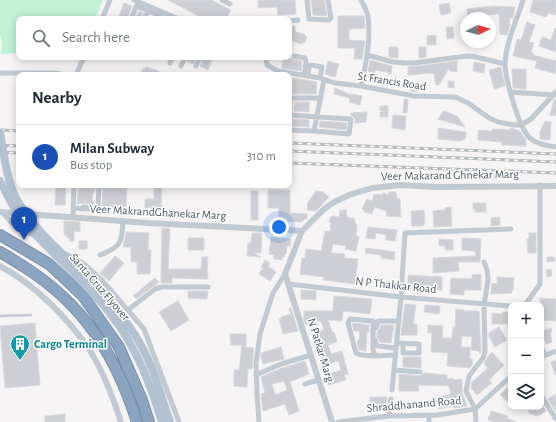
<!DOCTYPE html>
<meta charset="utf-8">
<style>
:root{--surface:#fff;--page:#f2f2f3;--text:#1f2937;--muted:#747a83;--line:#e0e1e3;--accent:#0b8043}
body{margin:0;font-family:"Alegreya Sans",sans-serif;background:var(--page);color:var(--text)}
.controls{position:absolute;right:12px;bottom:12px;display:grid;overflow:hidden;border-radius:8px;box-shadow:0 2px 10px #0003}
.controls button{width:36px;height:36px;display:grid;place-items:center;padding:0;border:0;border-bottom:1px solid var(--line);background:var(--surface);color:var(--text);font:20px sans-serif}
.compass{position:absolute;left:460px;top:12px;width:36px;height:36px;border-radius:50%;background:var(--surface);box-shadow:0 2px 10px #0003;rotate:85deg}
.you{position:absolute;left:279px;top:227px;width:14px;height:14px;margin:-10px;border:3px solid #fff;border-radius:50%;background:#1a73e8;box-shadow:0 0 0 6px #1a73e833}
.badge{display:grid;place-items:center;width:26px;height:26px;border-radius:50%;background:var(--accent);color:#fff;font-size:13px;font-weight:700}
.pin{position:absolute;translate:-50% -33px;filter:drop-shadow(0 1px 2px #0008)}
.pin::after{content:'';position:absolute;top:21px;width:14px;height:12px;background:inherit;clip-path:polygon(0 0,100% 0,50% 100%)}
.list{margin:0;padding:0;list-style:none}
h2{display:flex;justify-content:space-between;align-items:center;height:52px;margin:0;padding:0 16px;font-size:17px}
h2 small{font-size:13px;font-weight:400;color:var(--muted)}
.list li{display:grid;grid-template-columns:26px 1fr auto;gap:12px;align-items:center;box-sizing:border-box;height:64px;padding:0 16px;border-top:1px solid var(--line)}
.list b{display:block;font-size:15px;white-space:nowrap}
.list p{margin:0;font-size:13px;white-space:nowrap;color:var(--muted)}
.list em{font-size:13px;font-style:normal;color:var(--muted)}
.icon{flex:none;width:22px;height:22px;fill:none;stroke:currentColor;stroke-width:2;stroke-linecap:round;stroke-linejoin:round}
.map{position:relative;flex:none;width:556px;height:422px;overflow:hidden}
.search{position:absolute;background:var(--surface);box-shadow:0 2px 10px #0003;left:16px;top:16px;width:276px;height:44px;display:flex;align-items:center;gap:10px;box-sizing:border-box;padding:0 14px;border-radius:8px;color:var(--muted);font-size:15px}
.panel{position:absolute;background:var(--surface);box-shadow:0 2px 10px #0003;left:16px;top:72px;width:276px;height:116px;border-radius:8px}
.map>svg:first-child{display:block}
</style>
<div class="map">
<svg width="556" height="422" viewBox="0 0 556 422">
<rect width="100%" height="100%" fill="#f5f3f3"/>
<path fill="#c3f1d5" d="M0,0H103L95,19H19V53L1,54L2,43L0,35Z"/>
<path fill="#cdcfd5" stroke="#d7d9de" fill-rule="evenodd" d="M168,0H212L231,10L226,19H204Z
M258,0H295L296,14L278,15L277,7L258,8Z
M311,0H324L327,16L313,15Z
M533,0H556V15L548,13L546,17L530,12Z
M124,3L132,6L127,19H118Z
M449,3L451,13L441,15L439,5Z
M493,6L515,7L513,18H509L510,25L507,35L500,34L499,14L477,16V18H468L467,9Z
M139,11L143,13L140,19H135Z
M338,16H364L365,28L349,29V40L365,41L362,59H354L355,48H338Z
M527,22L535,25L529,42L534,43L531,53H533V55L556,61V74L535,68L537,61L513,56L517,39L521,40Z
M295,26V32L304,34L307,37L305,42L301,44L293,41L289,45V27Z
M446,27H453L454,38L447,39Z
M555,28L556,29V52L539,46L542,37L551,40Z
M436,35V45H427V36Z
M389,47H398V58L389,57Z
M419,47H426V57L419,58Z
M189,57H196L193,64L187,61Z
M204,57H213L208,70L200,66Z
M283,57L302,61L301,71L282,68Z
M370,60L392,66L391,74H388V72L375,70V73L368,71Z
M328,61L339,64L335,77L325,74Z
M457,61V72L449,71V68L439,85H436L434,73L408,75V67Z
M474,62L485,64L484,73L473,71Z
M146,67L159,71L158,75H140L143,68L145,69Z
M501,67L505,86L494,89L489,70Z
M512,69H526V89L513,88Z
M289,77L317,82L316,94H292V91H289Z
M448,81H454V88L448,87Z
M410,86H417L418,92L410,91Z
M335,88L351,95V94L362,96L360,105L349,102L350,98L334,94Z
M404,99H408L407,113H403Z
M556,99V116L550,115L554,100Z
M295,102H309V112L294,111Z
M380,106H388V112L380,110Z
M444,111L452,114L458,117L465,127L438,119Z
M367,112L366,122L355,123V119L351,115V113Z
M380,112H388V117H380Z
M393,115L406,116L405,130L392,128Z
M293,119L309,120V127L290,126Z
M320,121L347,123L346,130L319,127Z
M545,121L551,122L550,140L540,139V132Z
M438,128L466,132V136L465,139L460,141L438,139Z
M511,128L520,131L526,140V146L501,145L502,142L478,140V130L492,131V129L510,130Z
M56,185L66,186L65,205H55Z
M79,185H95V192H93L92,201H94V205H90L87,203L77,204Z
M103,186L127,187L126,207H102Z
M154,187H162L161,208H145V199H154Z
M268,190H290V213L307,214V218L301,222L278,221L279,208H268Z
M251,191H258V220H251Z
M316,191L323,192L329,197L316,211L307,210L308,202Z
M389,192H396L397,199H400L401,217L386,216L387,211L374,207L372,214L364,212V210L362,209L367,199L372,201L374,194L382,195L383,193L389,195Z
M473,203H486V212H475V209H473Z
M451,207L452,226L434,227L433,211L445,210V208Z
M346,209L347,217L355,219V224H357L356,236L359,237L356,251L345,249L346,246L333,244L331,253L345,254L344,258L358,259L355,284L323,280L324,277L300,274L302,258H305L306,249L321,251L325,231L330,232L331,223L329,222L330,218H331V216L339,217L340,211Z
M424,210L425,223L423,226H412L411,211Z
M500,217V225L491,226V218Z
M64,221L80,222V232L74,231V241H69L70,238H67V236L64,234Z
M368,227L397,230L395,241L386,240V235L376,233L375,239L366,238Z
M162,228L170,229L168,269H201L202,257H208L207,269L208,279L172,278V283H161Z
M126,232L149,233L148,250H151L150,274H137V262H131V247H123Z
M252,233H262L261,253H254L261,257L247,256L248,243H251Z
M529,233H536V253H528L527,239H529Z
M271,237L291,239L290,246H287L286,254H285L284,257H282V260L274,259V255L269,254Z
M188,238H204V250H188Z
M462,238L481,239L480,262H458L459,271L433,273V258L476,256L475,251L462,250Z
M439,239L453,240V250H445V246H439Z
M79,241H87V249H79Z
M366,248L395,252L394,260L381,258V255L365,253Z
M115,256L124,263L109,281L100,273Z
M547,257H554L555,261L547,262Z
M265,260L270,263L268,266L276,272L270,281L259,274L263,268L261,267Z
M551,269L552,276L547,277L546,270Z
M481,274V290H464V295L450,294L451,278L472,279V275Z
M408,275L442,277V290L408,288Z
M497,277L514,278L513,290H512V293L491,294L492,283L497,284Z
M155,278L159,282L136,299L133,296Z
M301,290L316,291V300L301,299Z
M188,291H208L207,299L188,298Z
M334,296L372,299L370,314L343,311L342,321L328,320L332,332H334L337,342L328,345L331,354L342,351L348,374L344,375L346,380L328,385L325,375L341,370L338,361L323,366L313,333L324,330L321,321H313L309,322V324H305L304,319V311H333Z
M540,298L556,299V321L541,320Z
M178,301L189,320L171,331L159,312Z
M405,304L416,305L413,324H417V335H401Z
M425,305L440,306L439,314L424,312Z
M291,308L298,331L283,334L279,319H281V317L291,314L289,309Z
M456,309L464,310V311H479L481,350L480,354L479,351L471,350L472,337L462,336L461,347H470V359L473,360L472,365L470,368L447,366L448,353L431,352L432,333H428V325L443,326L442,338H452L453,327L455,328Z
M503,312H511V324H492V313L503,314Z
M35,323L40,385L5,388L0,326Z
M352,323L369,325V332H367L366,351L359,350L357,343L358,340H359L360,331H354Z
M381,325H394L391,343L380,342L377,337V332L380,329Z
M499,327L507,340L495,347L489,336V333Z
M551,328L552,332L550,333L552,342L546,344L542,331Z
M230,334H246V347L254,348L252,369H248L247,387L234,386V370H239L242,345H231Z
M281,347L284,359L263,364L261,357V353Z
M492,352L504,365L489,380L492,383L477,395L471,388L472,382L488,368L484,364L488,356Z
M403,357H421V368L403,367Z
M556,360V375H555L551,362Z
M305,361L309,374L290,382L299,411L289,415L285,404L263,411L261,394L265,393L261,377L282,368ZM284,381L287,390L275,395L272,384Z
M424,373L447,375V379L453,378V380L462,379V392L467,406L454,408L453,406L439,409L436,399L438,398V397L451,394L449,386L418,385L419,391H399V374L420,376Z
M511,384V399L508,402L500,395Z
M556,394V412L548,399Z
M370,397H387L386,405H370Z
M541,403L546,411L538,416L530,414L526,407H541Z
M491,411L508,416L507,418L516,422H496L488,420Z
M65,414V422H45V416Z"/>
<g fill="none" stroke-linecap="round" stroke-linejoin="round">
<g stroke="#7690ad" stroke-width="12">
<path id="motorway" d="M0,235L49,264L83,296L119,347L142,400L149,422
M0,252C9,257 18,263 26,268C85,306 116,356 137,422"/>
</g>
<path stroke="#c1cad2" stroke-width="2.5" d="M0,316L31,315"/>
<path stroke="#c1cad2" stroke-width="5" d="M134,0L179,19
M222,0L230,4
M307,0L309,19L329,20L331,18L328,0
M361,0C364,5 367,12 368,17C371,40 366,64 361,86
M523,0C517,20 506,42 505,63C505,78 519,129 530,138C536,144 548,146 556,147
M136,6L161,16
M102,19L110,0
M131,19L137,5
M144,19L148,11
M289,21L298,20
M367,55L393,62L404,63H414L467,56L476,57L505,64
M294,56L305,58L306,63L304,75
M266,57L267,65L278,71L320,78L335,83L361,86L414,96L455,97L468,103L489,118L498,122L514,125H521L531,119L556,92
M158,58V57
M170,63L173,57
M181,66L185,57
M196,66L200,57
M0,73H55L66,75
M76,75L84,57
M308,76L309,67L311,65L322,67L320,78
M510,92L555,95
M289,115L350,119L351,120L349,134L314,131
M289,121L291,98H321
M289,130L314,131L324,80
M74,208L83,209V207H87V209H98L99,185
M2,212L11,222L31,234
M73,218L74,185
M66,254L83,263L101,279L144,329L179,422
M100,255C121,247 122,243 123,221
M289,284L401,297L511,306
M525,305L540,284V185
M128,310L155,289L162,287H208
M376,328L378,321H399
M375,340L376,344L378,346L396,348
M397,343L419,344V353H403V343
M541,347L545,355
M375,356L361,355L356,353L348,323L350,319L373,321V350L375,356L395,355
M541,357L556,351
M394,370L420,372
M256,375L281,364L311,355
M305,384L318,380
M392,390L401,297L405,233L511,229
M541,395L555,418
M429,415V422
M389,416L391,399
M259,422L257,394L256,363L260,334L273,293L285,274
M338,422L389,416L437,415L475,409L511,376
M476,422L475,409L466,391L469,376L483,358L485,351L484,305L488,280L487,270L484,262"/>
<path stroke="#c1cad2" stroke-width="6" d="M0,212L148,223L302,231
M0,266C34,284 67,317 89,349C103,371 113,397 121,422
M332,422L285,274L302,231L324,209L336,201L352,194L372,188L401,185L435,187L556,186"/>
<path stroke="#b3c2d1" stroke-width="8" d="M88,278C109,301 131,324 145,353C156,375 162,399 170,422
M83,283C93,294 104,304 112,316C137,348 150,384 162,422"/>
<use href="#motorway" stroke="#8ba5c1" stroke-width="10"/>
<g stroke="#b5b8bd" stroke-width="3">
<path id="rail" d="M0,130L19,131
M289,143L556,154
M0,145L19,146
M289,151L556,162
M0,152L19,153
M289,163L556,173"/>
</g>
<use href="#rail" stroke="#fff" stroke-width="1.5" stroke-dasharray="4.5" stroke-linecap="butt"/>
<path stroke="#b3c2d1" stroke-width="8" d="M0,133C4,154 6,176 15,196C29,225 64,255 88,278
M0,181L15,210L29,228L83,283"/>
</g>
<defs>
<g id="building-pin" transform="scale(1)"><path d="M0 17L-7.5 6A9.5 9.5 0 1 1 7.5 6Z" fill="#0f9aa8" stroke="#fff"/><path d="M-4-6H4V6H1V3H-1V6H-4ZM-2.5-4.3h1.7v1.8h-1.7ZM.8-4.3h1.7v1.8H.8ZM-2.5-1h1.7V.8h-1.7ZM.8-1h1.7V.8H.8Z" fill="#fff"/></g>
</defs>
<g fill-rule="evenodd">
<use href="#building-pin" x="20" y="344"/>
</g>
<g text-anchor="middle" stroke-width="3" stroke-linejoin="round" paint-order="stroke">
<g font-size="12" fill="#4a5661" stroke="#fff">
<text transform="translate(392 81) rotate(9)" y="4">St Francis Road</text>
<text transform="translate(450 175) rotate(-1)" y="4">Veer Makarand Ghnekar Marg</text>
<text transform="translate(158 212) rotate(3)" y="4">Veer MakrandGhanekar Marg</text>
<text transform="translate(396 285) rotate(6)" y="4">N P Thakkar Road</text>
<text transform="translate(100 287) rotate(49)" y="4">Santa Cruz Flyover</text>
<text transform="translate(321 350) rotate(73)" y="4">N Patkar Marg</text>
<text transform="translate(414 404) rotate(-5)" y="4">Shraddhanand Road</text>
</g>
<g font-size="12" font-weight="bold" fill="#0d838f" stroke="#fff" text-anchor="start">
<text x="34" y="348">Cargo Terminal</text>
</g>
</g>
</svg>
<div class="controls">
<button>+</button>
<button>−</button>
<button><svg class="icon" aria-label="layers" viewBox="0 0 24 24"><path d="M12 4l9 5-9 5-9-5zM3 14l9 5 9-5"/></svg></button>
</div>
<svg class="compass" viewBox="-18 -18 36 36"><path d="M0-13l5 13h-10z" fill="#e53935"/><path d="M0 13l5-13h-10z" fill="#747a83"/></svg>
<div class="you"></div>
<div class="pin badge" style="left:24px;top:240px;background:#1a4fb4">1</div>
<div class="search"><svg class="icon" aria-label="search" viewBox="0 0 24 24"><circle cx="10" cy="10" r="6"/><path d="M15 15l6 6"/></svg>Search here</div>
<section class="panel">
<h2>Nearby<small></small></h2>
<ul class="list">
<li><span class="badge" style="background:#1a4fb4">1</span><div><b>Milan Subway</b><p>Bus stop</p></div><em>310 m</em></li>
</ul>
</section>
</div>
